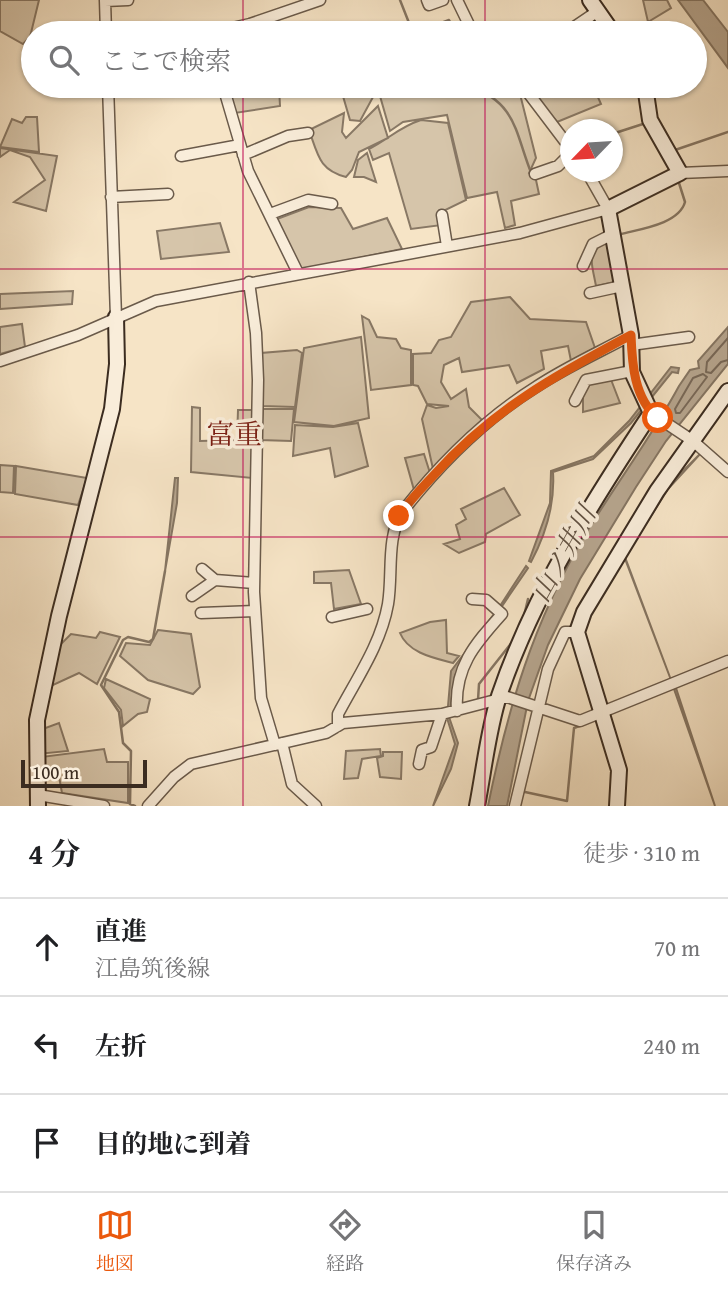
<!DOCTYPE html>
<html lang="ja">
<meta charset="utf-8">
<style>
:root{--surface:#fff;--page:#f6f6f6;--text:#202124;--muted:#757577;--line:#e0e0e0;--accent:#ea580c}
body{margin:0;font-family:"Gentium Book Plus","Noto Serif JP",serif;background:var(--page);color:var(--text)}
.compass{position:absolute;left:560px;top:119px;width:63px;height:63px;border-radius:50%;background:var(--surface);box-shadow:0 2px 5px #0004;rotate:245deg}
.scale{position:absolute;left:21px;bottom:18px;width:126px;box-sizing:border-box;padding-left:7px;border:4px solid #3b2c20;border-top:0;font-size:19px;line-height:24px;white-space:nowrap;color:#3b2c20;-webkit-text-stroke:5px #f9edda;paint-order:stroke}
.stop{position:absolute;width:21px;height:21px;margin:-16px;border:5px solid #ea580c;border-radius:50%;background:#fff}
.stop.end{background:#ea580c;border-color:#fff;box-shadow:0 2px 7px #0008}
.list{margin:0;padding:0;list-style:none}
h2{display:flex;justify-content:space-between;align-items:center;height:91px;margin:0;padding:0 28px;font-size:30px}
h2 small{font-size:23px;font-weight:400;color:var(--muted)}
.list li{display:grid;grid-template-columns:46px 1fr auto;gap:21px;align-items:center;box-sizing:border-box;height:98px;padding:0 28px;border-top:2px solid var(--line)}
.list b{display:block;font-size:26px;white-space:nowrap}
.list p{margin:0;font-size:23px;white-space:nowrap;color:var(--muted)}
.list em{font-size:23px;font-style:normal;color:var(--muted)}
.icon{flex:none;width:38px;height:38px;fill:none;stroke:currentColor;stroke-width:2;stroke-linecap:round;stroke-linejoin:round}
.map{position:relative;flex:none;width:728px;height:806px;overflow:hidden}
.search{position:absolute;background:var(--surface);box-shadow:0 2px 5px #0004;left:21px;right:21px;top:21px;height:77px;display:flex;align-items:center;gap:18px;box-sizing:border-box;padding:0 24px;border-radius:38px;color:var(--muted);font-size:26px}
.sheet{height:385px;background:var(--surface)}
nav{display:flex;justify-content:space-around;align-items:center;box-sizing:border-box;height:98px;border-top:2px solid var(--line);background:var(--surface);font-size:19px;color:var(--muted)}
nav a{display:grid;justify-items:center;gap:4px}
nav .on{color:var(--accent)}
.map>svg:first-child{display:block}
</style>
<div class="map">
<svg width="728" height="806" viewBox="0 0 728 806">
<rect width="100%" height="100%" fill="#f6e4c6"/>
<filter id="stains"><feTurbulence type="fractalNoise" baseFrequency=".00286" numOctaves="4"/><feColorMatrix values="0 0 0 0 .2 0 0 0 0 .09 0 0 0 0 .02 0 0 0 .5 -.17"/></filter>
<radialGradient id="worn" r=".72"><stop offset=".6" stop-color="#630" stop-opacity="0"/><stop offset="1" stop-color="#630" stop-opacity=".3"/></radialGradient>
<path fill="#d6c5aa" stroke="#887865" stroke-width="2" d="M0,0H39L30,37L23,44L0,31Z
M643,0H667L671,8L648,22Z
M394,22L403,24L402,33H331Z
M340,86H379L360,121L350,120Z
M384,86H518L536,158L529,173L536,180L539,194L511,201L515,225L505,228L497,192L467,198L447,115L403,122L390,131L380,96Z
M527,86H593L601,104L557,122Z
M279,87L280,106L235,113L230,96Z
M378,106L388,138L359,152L352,170L346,177C319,170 318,155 309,130L344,113L342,132L346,138Z
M26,117H37L39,152L0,147L12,119L22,123Z
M421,120L448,123L466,200L439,213L442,225L411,229L389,153L373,160L369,149C389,139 399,127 421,120Z
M0,148L57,156L46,211L14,202L45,180L30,157L10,150L0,157Z
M367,153L376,182L364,177H354L358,160Z
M309,207L341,208L353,229L387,218L402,249L301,270L277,219Z
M220,223L229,252L161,259L157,231Z
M610,237L619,281L596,286C591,259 586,254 610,237Z
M73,291L72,304L0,309V294Z
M510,297L530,319L586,322L595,348L571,361L568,346L541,351L544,369L517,383L509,365L462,372L459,358L444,365L441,382L451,399L466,389L469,407L482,420L433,469L422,419L427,405L436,408L449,406L427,404L418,386L413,385V354L431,353L439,340L451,337L471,302Z
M362,316L369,320L377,337L396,339L401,348L411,350V385L371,390Z
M22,324L25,347L0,354V327Z
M361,337L369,418L334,426L294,422L304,348Z
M297,350L302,353L295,407L262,406L261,353Z
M610,377L620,403L583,412V386Z
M192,407L200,408V441L237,440L238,410H255L252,478L191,472Z
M263,409H294L291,441L260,440Z
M358,423L368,466L335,477L330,448L293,456L295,425L333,427Z
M424,454L430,473L414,490L405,458Z
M0,465L14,466L13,493L0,492Z
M16,466L87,478L78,505L15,494Z
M504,488L520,515L486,534L485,542L459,553L444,544L460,539L456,525L466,519L461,509Z
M349,570L361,604L334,609L331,583H314V572Z
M446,620L447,653L459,656L453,663C434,658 408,653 400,633L430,622Z
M158,630L191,634L200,687L193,694L148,680L120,656L126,643L150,645Z
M100,632L120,637L97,684L79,673L51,686L47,684L56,649L71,634L96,638Z
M106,679L150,699L147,712L138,714L123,726L121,710L104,688Z
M59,723L68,751L38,754L40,730Z
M104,749L107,762H128V803L62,793L58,771L42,769L41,757Z
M380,749L381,756L362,759L358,778L344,779L346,751Z
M383,752H402L401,779L380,777L377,758L383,756Z"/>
<path fill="#b6a58e" stroke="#857562" stroke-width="2" d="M678,0H703L728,32V68Z
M728,327V364L666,441L636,487L580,579L548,645L528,701L507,806H488C508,707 533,623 585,535C615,485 651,438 679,386L690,370L699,368L698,361Z
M671,367L679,368L678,373L672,372L631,423L593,459L553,472C555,503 546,534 531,562L529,561L550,503L551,471L594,456L629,421Z
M701,453L668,489L625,557L671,680L624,556L667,487Z
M175,478H178L177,503L165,571Z
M526,566L528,568L455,675L449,717L458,743L451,769L433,806L455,744L447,718L451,671L500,606Z
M676,688L715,806L674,689Z"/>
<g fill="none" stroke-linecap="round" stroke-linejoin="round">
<path stroke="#786857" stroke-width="2" d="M728,338L707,362L706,372L711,373L721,362L728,360
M703,374L707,377L680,413H676L675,409L693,378Z"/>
<path stroke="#857562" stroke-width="2.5" d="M400,0L413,33
M415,33L449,20L456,33
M469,86C518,103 515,134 532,175
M612,134L646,123
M675,150L728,132
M621,234C640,229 679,224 685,202L679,183
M523,620L528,599
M478,700L479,684L513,641
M525,792L567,801L574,728L582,725
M135,806L130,804L131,751L123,743L119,712L101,685L123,640L128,637L149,642L153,639L165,571"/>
<g stroke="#6a5a4a" stroke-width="13">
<path id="street" d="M105,0L106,33
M427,0L429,5L443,0
M457,0L473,33
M105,1L128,0
M570,30L598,11
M210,33L250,24L320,0
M108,86L116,317
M223,86L248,171L298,273
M523,86L570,148
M243,155L288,136L308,133
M181,156L240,145
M680,173L728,171
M535,174L558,166L570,154
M111,197L168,194
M270,214L308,200L332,204
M442,215L447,246
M583,266L593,244L613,234
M249,282L256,333L258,380L254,592L261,698L275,745
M590,293L622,286
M631,345L689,337
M0,361L78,335L156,301L520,233L608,209L587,172
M575,401L586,380L632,371
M651,413L693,441L728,472
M202,569L215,580
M192,596L215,580L254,583
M201,613L255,611
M332,617L367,609
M457,711C454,668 474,645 502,614L486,600L472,599
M338,726V714C357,678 381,644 388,604C393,574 386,538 402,512C439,465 485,419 536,387C566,367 600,352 631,335
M282,743L292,784L316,806
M419,764L422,750L431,747L442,714
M38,795L104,806
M148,806L174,777L191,764L326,733L343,723L442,714L507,697L580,721L728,661
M515,806L548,669L565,632H577"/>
</g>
<g stroke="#3b2c20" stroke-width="18">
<path id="secondary" d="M590,0L613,33
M38,806L37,720L59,616L112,409L117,364L116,317
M477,806C484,770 488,731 499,696C534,593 592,502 651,413L632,372L631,335L608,209L680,173L650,120L645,86
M617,806L619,770L577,632L584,612L657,491L728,391"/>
</g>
<use href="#street" stroke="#f9edda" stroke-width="10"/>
<use href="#secondary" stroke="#f9edda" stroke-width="14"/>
</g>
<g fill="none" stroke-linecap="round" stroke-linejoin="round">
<path stroke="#ea580c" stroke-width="9" d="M399,516C409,501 422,488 434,475C494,409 554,376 631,335C632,363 634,399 658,418"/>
</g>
<path fill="none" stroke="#c2185b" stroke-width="2" stroke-opacity="0.55" d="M243,0V33M485,0V33M243,86V806M485,86V806M0,269H728M0,537H728"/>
<g text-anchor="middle" stroke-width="7" stroke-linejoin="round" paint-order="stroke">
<g font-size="26" font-style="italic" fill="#605041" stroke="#f9edda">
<text transform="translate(563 554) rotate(-61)" y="9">山ノ井川</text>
</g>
<g font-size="28" fill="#7a1f14" stroke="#f9edda">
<text x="234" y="444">富重</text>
</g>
</g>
<rect width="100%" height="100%" filter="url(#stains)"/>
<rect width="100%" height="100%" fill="url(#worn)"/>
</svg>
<svg class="compass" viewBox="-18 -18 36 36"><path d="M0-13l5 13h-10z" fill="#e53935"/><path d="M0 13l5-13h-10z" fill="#757577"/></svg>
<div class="scale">100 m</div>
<div class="stop" style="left:658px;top:418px"></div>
<div class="stop end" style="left:399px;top:516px"></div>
<div class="search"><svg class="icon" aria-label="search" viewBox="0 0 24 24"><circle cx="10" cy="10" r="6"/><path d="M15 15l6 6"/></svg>ここで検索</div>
</div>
<section class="sheet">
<h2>4 分<small>徒歩 · 310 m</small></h2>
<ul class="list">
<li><svg class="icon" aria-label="ahead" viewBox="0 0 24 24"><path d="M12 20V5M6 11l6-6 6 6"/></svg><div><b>直進</b><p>江島筑後線</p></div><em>70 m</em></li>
<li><svg class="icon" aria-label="left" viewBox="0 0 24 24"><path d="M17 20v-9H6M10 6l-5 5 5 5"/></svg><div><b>左折</b></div><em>240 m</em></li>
<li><svg class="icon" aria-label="arrive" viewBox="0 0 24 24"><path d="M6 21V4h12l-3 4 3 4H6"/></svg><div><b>目的地に到着</b></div></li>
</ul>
</section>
<nav>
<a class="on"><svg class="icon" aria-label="map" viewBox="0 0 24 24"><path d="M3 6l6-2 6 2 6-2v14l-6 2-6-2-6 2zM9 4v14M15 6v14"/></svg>地図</a>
<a><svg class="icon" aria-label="directions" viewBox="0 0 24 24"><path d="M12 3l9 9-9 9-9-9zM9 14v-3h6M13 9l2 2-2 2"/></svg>経路</a>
<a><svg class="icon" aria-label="saved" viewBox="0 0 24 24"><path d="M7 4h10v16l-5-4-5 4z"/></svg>保存済み</a>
</nav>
